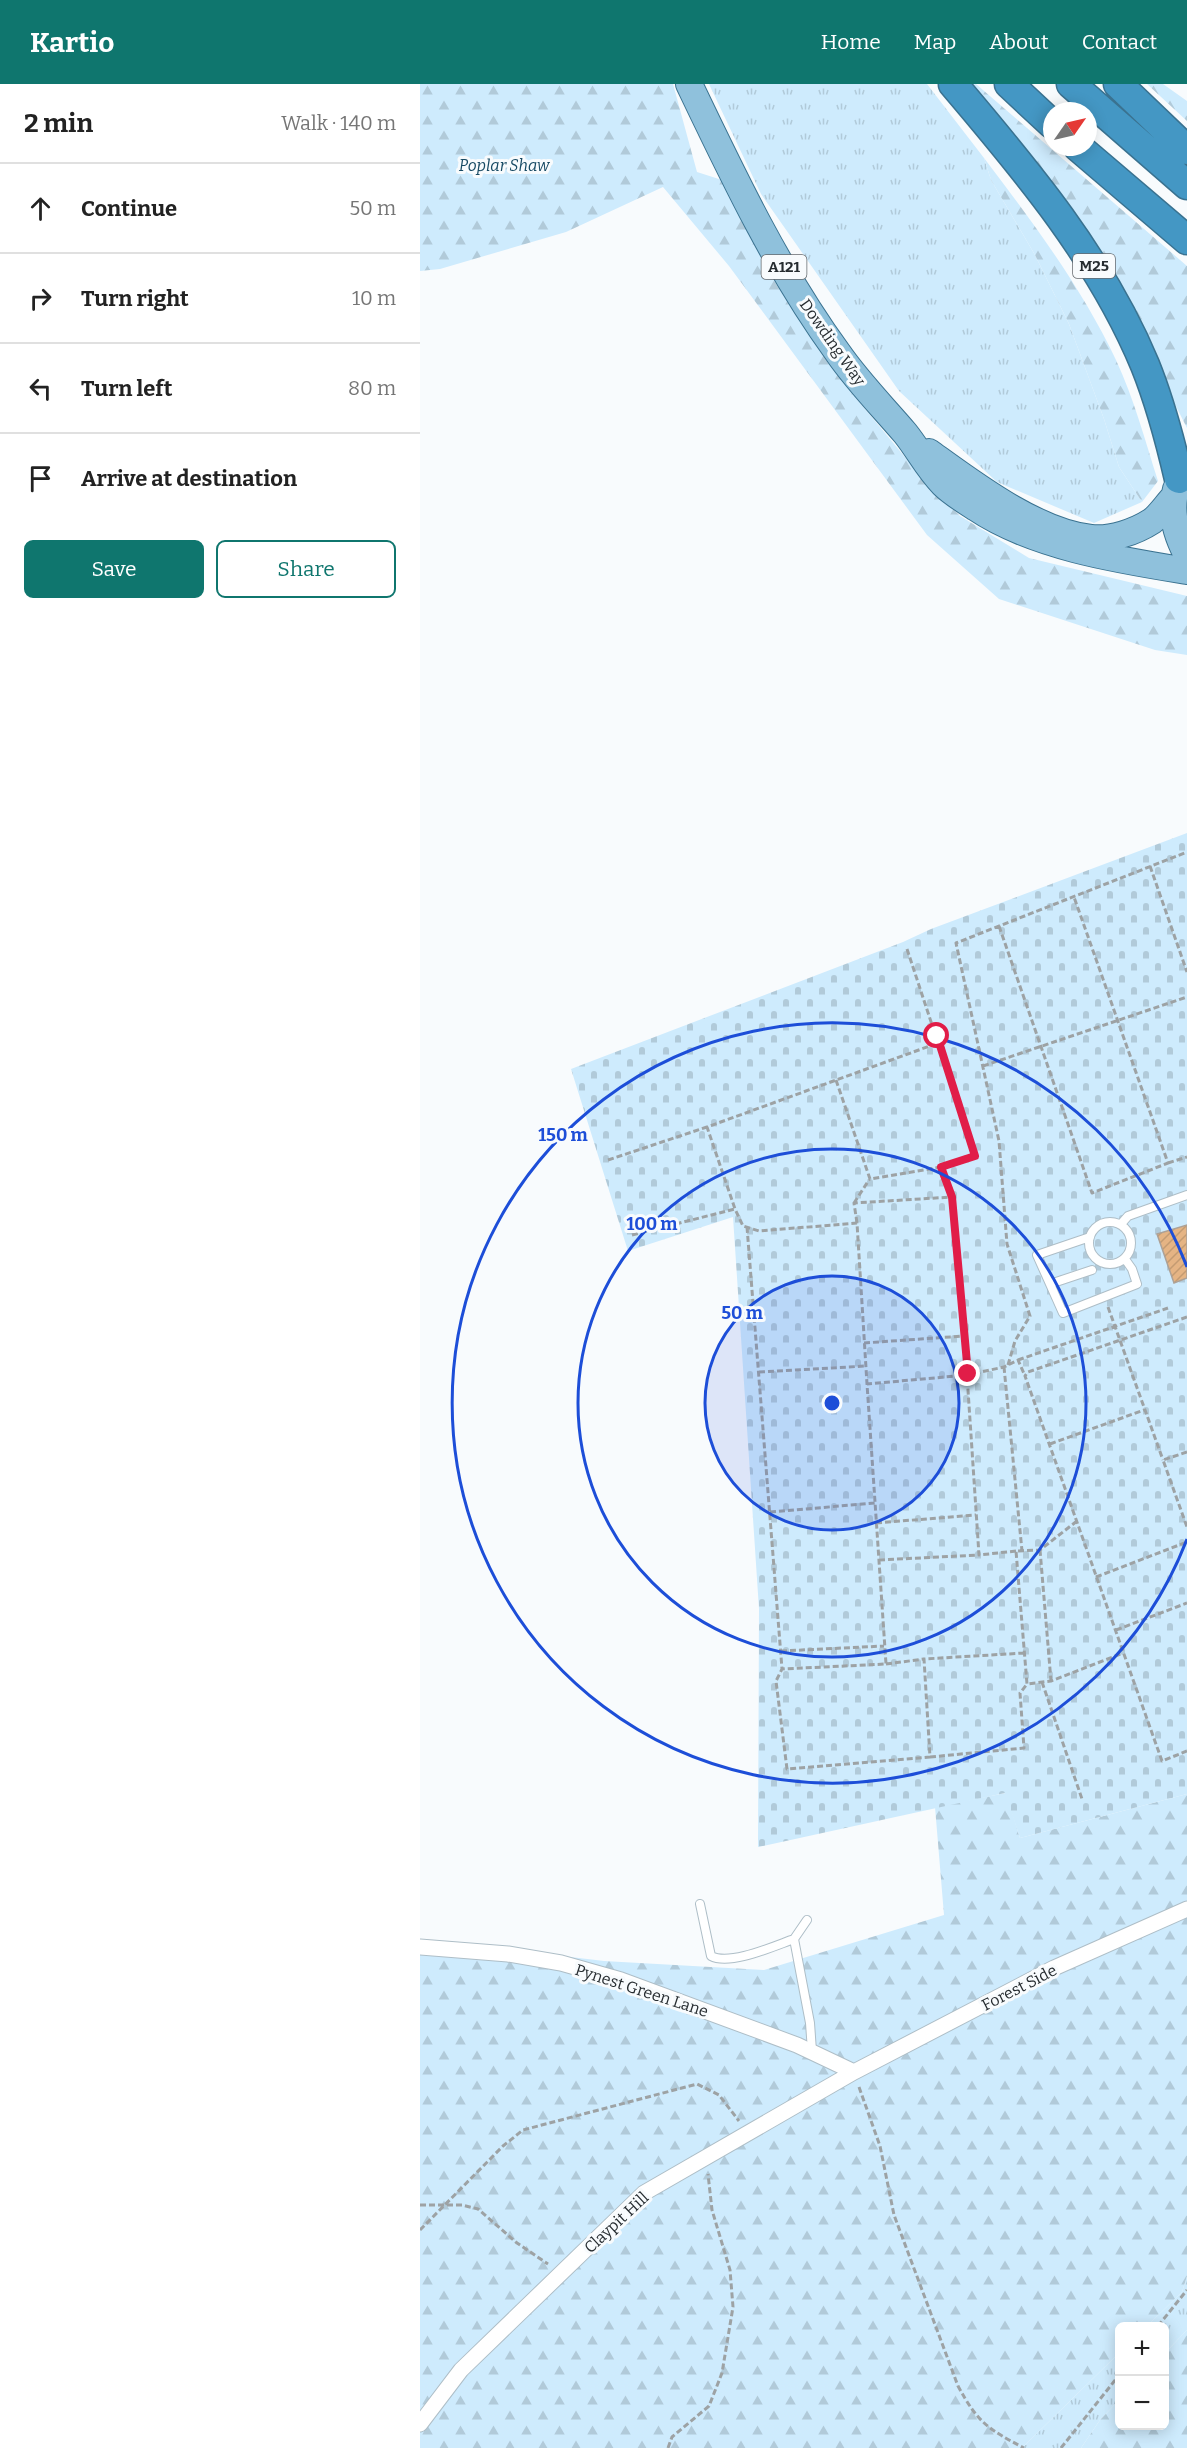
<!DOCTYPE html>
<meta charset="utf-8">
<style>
:root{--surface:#fff;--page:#f6f6f6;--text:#222;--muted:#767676;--line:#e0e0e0;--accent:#0f766e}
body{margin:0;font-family:Bitter,serif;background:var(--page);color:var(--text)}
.controls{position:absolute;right:18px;bottom:18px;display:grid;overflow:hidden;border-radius:9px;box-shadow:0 3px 15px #0003}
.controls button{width:54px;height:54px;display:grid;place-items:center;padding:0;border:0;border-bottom:2px solid var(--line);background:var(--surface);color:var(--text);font:30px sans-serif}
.compass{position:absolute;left:623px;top:18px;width:54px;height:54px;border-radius:50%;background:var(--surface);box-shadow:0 3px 15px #0003;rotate:56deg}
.stop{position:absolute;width:18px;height:18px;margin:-14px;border:4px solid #e11d48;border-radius:50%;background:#fff}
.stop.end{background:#e11d48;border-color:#fff;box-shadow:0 2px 6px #0008}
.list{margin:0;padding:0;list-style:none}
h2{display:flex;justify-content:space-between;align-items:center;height:78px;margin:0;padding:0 24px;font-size:26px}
h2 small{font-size:20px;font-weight:400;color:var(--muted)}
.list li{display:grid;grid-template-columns:39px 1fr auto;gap:18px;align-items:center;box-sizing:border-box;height:90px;padding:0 24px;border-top:2px solid var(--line)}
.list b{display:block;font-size:22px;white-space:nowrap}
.list em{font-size:20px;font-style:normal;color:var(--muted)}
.actions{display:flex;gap:12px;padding:18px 24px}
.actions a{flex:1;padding:14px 0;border:2px solid var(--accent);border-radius:9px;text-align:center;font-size:21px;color:var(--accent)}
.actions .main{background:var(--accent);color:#fff}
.icon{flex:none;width:33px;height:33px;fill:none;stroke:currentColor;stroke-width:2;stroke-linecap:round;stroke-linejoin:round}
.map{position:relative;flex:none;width:767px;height:2364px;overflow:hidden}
header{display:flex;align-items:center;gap:36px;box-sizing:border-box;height:84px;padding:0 30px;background:var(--accent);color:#fff}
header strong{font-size:28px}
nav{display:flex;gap:33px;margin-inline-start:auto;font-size:21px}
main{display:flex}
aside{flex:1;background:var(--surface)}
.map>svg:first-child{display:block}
</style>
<header>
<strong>Kartio</strong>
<nav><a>Home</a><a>Map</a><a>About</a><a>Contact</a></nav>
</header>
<main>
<aside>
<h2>2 min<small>Walk · 140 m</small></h2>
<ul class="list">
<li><svg class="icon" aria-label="ahead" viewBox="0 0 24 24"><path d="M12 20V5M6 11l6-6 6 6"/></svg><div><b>Continue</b></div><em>50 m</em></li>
<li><svg class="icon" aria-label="right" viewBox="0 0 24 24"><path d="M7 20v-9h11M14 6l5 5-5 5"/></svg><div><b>Turn right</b></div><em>10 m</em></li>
<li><svg class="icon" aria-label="left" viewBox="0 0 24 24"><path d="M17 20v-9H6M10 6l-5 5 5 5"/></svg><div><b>Turn left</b></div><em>80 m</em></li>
<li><svg class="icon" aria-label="arrive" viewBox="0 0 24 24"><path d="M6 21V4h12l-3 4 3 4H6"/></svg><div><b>Arrive at destination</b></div></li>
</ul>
<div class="actions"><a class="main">Save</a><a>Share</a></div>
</aside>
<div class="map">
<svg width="767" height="2364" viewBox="0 0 767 2364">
<defs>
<pattern id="grass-tufts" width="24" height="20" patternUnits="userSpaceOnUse" patternTransform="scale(1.5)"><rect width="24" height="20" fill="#ceebfd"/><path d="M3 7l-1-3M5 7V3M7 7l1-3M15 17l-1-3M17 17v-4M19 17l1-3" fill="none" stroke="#b1cad9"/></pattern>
<pattern id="forest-firs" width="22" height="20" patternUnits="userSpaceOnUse" patternTransform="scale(1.5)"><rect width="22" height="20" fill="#ceebfd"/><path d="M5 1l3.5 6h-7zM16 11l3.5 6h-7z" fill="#b1cad9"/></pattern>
<pattern id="cemetery-stones" width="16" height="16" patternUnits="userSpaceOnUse" patternTransform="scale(1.5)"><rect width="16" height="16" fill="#ceebfd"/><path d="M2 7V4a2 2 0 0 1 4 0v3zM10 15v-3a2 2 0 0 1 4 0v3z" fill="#b1cad9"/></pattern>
<pattern id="building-hatch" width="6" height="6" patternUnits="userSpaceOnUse" patternTransform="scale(1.5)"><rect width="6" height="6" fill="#e5b484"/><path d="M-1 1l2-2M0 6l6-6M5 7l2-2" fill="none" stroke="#c49b72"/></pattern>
</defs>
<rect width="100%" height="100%" fill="#f8fbfd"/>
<path fill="url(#grass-tufts)" d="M289,0H507L564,74L571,96L615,171L649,240L684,335L699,383L722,418L674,439L577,398L479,307L341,110Z
M767,2192V2246L745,2269L744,2242H727L762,2208Z
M699,2269V2316L680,2336L661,2364H602Z"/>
<path fill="url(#forest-firs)" d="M0,0H253L277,88L302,96L391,248L441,320L499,390L540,432L609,474L767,512V571L735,566L579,515L507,451L309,182L243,103L146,148L20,185L0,187Z
M540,0H556L767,182V344L731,273Z
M727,0H743L767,17V37Z
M564,74C612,137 662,204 696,276C714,315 725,356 738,397L722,418L699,383L684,335L649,240L615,171L571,96Z
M586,1709L600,1754L767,1710V2192L762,2208L727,2242H700L699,2269L602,2364H0V1855L184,1877L344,1886L524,1831L515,1723Z
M767,2246V2364H661L680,2336L699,2316L700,2342H744L745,2269Z"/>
<path fill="url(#cemetery-stones)" d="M767,749V1710L600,1754L585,1709L338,1763L339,1525L313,1133L208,1167L151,985L483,858L511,845Z"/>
<path fill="url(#building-hatch)" stroke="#ada196" stroke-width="1.5" d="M767,1141V1194L754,1199L737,1150Z"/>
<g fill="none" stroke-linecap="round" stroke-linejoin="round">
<g stroke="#aebec7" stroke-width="10">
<path id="service" d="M669 1159a21 21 0 1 1 42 0a21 21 0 1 1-42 0Z
M701,1140L708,1132L767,1111
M670,1153L617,1171L643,1229L717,1200L712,1185L705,1175
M630,1200L672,1186
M280,1820L291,1872C310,1882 354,1862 374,1855L390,1939L392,1967
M374,1855L387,1836"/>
</g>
<g stroke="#aebec7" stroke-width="17">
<path id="minor" d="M0,1863L88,1870L141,1879L201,1896L377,1961L434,1988
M0,2340L41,2286L224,2109L434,1988L634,1884L767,1825"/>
</g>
<g stroke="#3a7290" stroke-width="28">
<path id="primary" d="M269,0C313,92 358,187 418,269C438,298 462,322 485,349C498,365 508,385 523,400C532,409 545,417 556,424C614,463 699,476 767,487
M509,368C552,399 616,448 671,454C691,456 715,448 732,437C740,431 747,420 754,413
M756,405C749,428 756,450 767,471"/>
</g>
<g stroke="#3a7290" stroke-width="31">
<path id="motorway" d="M533,0C607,87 681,175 725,281C740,318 750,356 759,395
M589,0L632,40
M651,0L767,101
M698,0L767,66
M658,63L767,156"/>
</g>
<path stroke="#9da2a4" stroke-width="3" stroke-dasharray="6 3" stroke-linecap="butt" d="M730,782L767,888
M579,842L672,1109L748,1079L654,813
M487,865L518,959
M563,982L767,913
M416,996L450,1095L521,1083L555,1072L518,959L287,1043L315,1125L323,1142L339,1147L437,1139L447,1300
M188,1076L287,1043
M748,1079L767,1073
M521,1083L532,1113L547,1291L447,1300L466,1580L362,1585L356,1597L367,1685L510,1673L504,1575L604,1569
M434,1119L449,1096
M437,1139L434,1119L532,1113
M327,1143L362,1585
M212,1151L315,1125
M688,1223L743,1376
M767,1233L608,1288L605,1292L742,1677L767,1667
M444,1259L544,1252
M598,1276L748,1224
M588,1281L595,1257L610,1232L587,1160L579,1057L536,859L767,768
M584,1283L602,1467
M339,1288L446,1282
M630,1360L724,1326
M767,1368L743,1376L767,1443
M350,1428L455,1419
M657,1437L620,1466L596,1467L607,1600L631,1597L703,1569
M456,1439L556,1431
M620,1466L631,1597
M596,1467L559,1471L547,1291L584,1283L598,1276L605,1292
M459,1476L559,1471
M676,1493L767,1458
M696,1546L767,1519
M361,1567L464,1562
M466,1580L504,1575
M622,1598L662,1715
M510,1673L604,1664L600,1609L607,1600
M439,2003L460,2062L474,2131L538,2302C558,2339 568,2345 604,2364
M0,2121H42L58,2125L97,2159L128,2180
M0,2146L83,2062L103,2046L277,2000L299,2011L319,2037
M738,2242L767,2206
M248,2364L252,2353L289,2322L302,2289L313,2223L310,2186L292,2126L288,2090
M641,2364L700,2290"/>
<use href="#service" stroke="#fff" stroke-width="8"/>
<use href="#minor" stroke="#fff" stroke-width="15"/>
<use href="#primary" stroke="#8fc1dc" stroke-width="26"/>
<use href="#motorway" stroke="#4497c4" stroke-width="28"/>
</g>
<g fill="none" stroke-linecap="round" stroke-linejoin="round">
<path stroke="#e11d48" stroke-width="8" d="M517,952L555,1072L521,1083L532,1113L548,1290"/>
</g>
<circle cx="412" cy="1319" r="127" fill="#1d4ed8" fill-opacity=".12"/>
<g fill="none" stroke="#1d4ed8" stroke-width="3">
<circle cx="412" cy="1319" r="127"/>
<circle cx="412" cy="1319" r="254"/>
<path d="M767 1455A380 380 0 1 1 767 1183"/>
</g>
<g text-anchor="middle" stroke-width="6" stroke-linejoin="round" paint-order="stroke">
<g fill="#f8fbfd" stroke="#656a6e" stroke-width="1.5">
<rect x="653" y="170" width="42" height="24" rx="4.5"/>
<rect x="341.5" y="171" width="45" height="24" rx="4.5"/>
</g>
<g font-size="15" font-weight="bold" fill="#262c30">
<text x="674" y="187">M25</text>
<text x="364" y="188">A121</text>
</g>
<g font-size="16" font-style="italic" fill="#174a64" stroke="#f8fbfd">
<text x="84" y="87">Poplar Shaw</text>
</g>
<g font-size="16" fill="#262c30" stroke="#f8fbfd">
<text transform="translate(413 258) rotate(55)" y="6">Dowding Way</text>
<text transform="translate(599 1903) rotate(-27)" y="6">Forest Side</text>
<text transform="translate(222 1906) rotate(18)" y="6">Pynest Green Lane</text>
<text transform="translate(196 2138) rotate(-43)" y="6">Claypit Hill</text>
</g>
</g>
<circle cx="412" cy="1319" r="9" fill="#1d4ed8" stroke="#f8fbfd" stroke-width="3"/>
<g font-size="18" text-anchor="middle" font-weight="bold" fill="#1d4ed8" stroke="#f8fbfd" stroke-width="6" stroke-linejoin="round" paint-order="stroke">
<text x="143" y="1057">150 m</text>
<text x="232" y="1146">100 m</text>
<text x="322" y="1235">50 m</text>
</g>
</svg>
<div class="controls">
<button>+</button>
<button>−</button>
</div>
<svg class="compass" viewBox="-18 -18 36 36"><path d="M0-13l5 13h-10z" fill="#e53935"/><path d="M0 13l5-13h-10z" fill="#767676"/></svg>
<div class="stop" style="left:517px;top:952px"></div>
<div class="stop end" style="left:548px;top:1290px"></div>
</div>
</main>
